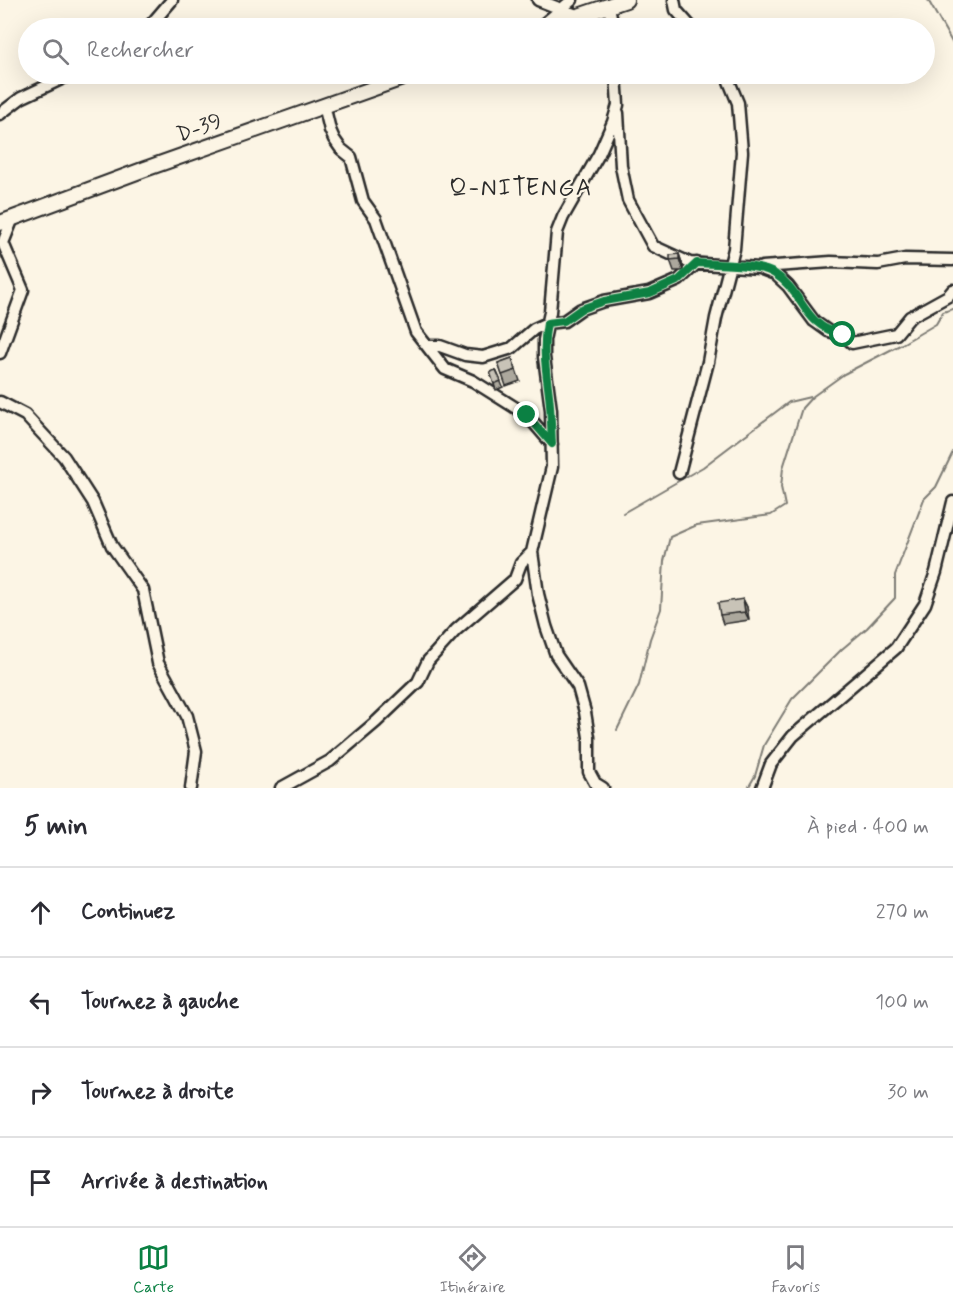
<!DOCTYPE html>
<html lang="fr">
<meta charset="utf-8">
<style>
:root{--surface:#fff;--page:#f2f2f3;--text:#2b2b33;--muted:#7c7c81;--line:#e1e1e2;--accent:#0b8043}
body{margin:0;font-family:Mynerve,sans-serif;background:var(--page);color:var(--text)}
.stop{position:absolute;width:18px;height:18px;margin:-14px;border:4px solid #0b8043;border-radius:50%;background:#fff}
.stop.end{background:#0b8043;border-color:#fff;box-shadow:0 2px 6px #0008}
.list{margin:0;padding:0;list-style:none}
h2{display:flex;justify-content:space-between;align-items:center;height:78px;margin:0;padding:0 24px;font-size:26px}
h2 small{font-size:20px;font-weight:400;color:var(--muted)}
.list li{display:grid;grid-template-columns:39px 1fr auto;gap:18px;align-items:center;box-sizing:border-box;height:90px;padding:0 24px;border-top:2px solid var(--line)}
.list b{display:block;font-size:22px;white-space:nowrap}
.list em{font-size:20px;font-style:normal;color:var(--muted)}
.icon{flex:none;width:33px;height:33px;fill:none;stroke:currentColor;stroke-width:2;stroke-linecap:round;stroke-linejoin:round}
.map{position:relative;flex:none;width:953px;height:788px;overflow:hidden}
.search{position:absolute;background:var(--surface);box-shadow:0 6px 24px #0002;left:18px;right:18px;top:18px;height:66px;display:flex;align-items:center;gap:15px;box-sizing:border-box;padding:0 21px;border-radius:33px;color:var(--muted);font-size:22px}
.sheet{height:438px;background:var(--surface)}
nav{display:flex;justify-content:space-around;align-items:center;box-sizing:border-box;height:84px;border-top:2px solid var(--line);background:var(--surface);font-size:16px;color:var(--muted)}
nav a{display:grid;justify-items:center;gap:3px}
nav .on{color:var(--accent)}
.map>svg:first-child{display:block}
</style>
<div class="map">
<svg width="953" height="788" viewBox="0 0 953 788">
<rect width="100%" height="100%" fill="#fcf5e5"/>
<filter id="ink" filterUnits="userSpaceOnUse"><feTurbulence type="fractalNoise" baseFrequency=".0167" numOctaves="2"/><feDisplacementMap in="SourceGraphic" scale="12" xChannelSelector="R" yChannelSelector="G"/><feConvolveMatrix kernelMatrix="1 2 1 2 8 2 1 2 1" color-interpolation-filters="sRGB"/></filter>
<g filter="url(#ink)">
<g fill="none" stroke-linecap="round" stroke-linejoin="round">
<path stroke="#7d7b74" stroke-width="2" d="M928,0L953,44
M623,513L703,467L789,402L810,397
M617,730L639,685L650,639L661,609L664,561L670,537L697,525L771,515L785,506L781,487L783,468L802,408L812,397L844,374L902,344L936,324L943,312L953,309
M748,788L755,776L764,745L792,699L842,649L867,628L895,598V575L924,499L936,487L953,452"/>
<g stroke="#2b2b2b" stroke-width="15">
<path id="minor" d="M538,0L579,16
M674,0L676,10L692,28
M609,6L613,28
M148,28L172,0
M539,28L572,0
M324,105L330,130L334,139L341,149L351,157L363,201L376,219L416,332L445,369L473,381L527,415L552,444
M618,113L621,166L628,200L653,246L690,263L759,268L775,274L788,286L814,321L828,331L843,335L852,343L896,334L910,317L948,296L953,290
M0,114L21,98L72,74
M762,267L831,262L878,264L905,259L953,260
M429,346H440L465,355L483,357L512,348L534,329L547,323L564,321L581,309L604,301L649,293L679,280L697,263
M0,353L23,290L3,243L13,218
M0,402L25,415L64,457L93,502L112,546L143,590L158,663L187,716L196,751L191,788
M679,473L708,362L716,318L734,249L742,152L738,103L726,74
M532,552L538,594L546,626L556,655L578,687L585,712L589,737V772L595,783L603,788
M281,788L330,761L376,722L418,682L428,661L456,630L515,579L521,563L532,552L552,467L551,410L544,357V340L550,312L557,232L563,217L599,154L613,122L618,105L616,74
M762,788L771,764L793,736L896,648L925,604L936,572L953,502"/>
</g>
<g stroke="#2b2b2b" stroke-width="18">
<path id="major" d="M543,28L626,0
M0,223L145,169L414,74"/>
</g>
<use href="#minor" stroke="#fcf5e5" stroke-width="10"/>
<use href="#major" stroke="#fcf5e5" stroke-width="14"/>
</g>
<path fill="#aca89d" stroke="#2b2b2b" stroke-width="1.5" d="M679,254L683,266V271H674L670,260Z
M512,358L520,381L506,386L498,363Z
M496,370L503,387L496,390L490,372Z
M743,599L747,607L749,620L723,624L720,615Z"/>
<path fill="#8c8880" stroke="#2b2b2b" stroke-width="1.5" d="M679,254L683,266V271L679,259Z
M743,599L747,607L749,620L745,612Z"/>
<path fill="#c8c3b7" stroke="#2b2b2b" stroke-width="1.5" d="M679,254V259L670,260V255Z
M512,358L516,370L502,375L498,363Z
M496,370L501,381L494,384L490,372Z
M743,599L745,612L720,615L718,603Z"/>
</g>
<g fill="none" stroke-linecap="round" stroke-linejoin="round" filter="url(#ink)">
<path stroke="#0b8043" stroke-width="8" d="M527,415L552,444C551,427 551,411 549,395C546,370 542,348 547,323L564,321L581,309L604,301L650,293L679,280L697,263C718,265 757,263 775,274C805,293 801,325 843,335"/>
</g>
<g text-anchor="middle" stroke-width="4.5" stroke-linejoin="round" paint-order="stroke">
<g font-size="21" fill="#2b2b2b" stroke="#fcf5e5">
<text transform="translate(199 127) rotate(-20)" y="7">D-39</text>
</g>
<g font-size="24" letter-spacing="1.5" fill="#2b2b2b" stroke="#fcf5e5">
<text x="521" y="195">Q-NITENGA</text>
</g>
</g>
</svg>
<div class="stop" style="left:843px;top:335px"></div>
<div class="stop end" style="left:527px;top:415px"></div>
<div class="search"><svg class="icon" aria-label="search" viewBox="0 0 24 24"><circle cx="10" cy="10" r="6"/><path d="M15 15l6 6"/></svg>Rechercher</div>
</div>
<section class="sheet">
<h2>5 min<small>À pied · 400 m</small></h2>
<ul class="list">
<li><svg class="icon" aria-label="ahead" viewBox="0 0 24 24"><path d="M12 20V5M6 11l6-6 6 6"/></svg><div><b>Continuez</b></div><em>270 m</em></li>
<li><svg class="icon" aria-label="left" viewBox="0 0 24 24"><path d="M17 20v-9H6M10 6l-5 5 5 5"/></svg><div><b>Tournez à gauche</b></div><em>100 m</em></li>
<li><svg class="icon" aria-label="right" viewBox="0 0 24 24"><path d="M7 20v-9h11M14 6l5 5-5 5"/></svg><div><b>Tournez à droite</b></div><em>30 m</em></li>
<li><svg class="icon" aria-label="arrive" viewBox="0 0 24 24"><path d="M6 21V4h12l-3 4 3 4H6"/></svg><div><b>Arrivée à destination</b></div></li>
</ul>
</section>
<nav>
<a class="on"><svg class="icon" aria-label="map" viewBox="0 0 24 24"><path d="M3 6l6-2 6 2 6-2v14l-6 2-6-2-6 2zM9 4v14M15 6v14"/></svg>Carte</a>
<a><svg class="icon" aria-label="directions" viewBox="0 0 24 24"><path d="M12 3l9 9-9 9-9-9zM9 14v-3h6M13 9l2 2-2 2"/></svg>Itinéraire</a>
<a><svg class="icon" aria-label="saved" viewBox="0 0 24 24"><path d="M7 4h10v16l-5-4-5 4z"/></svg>Favoris</a>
</nav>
